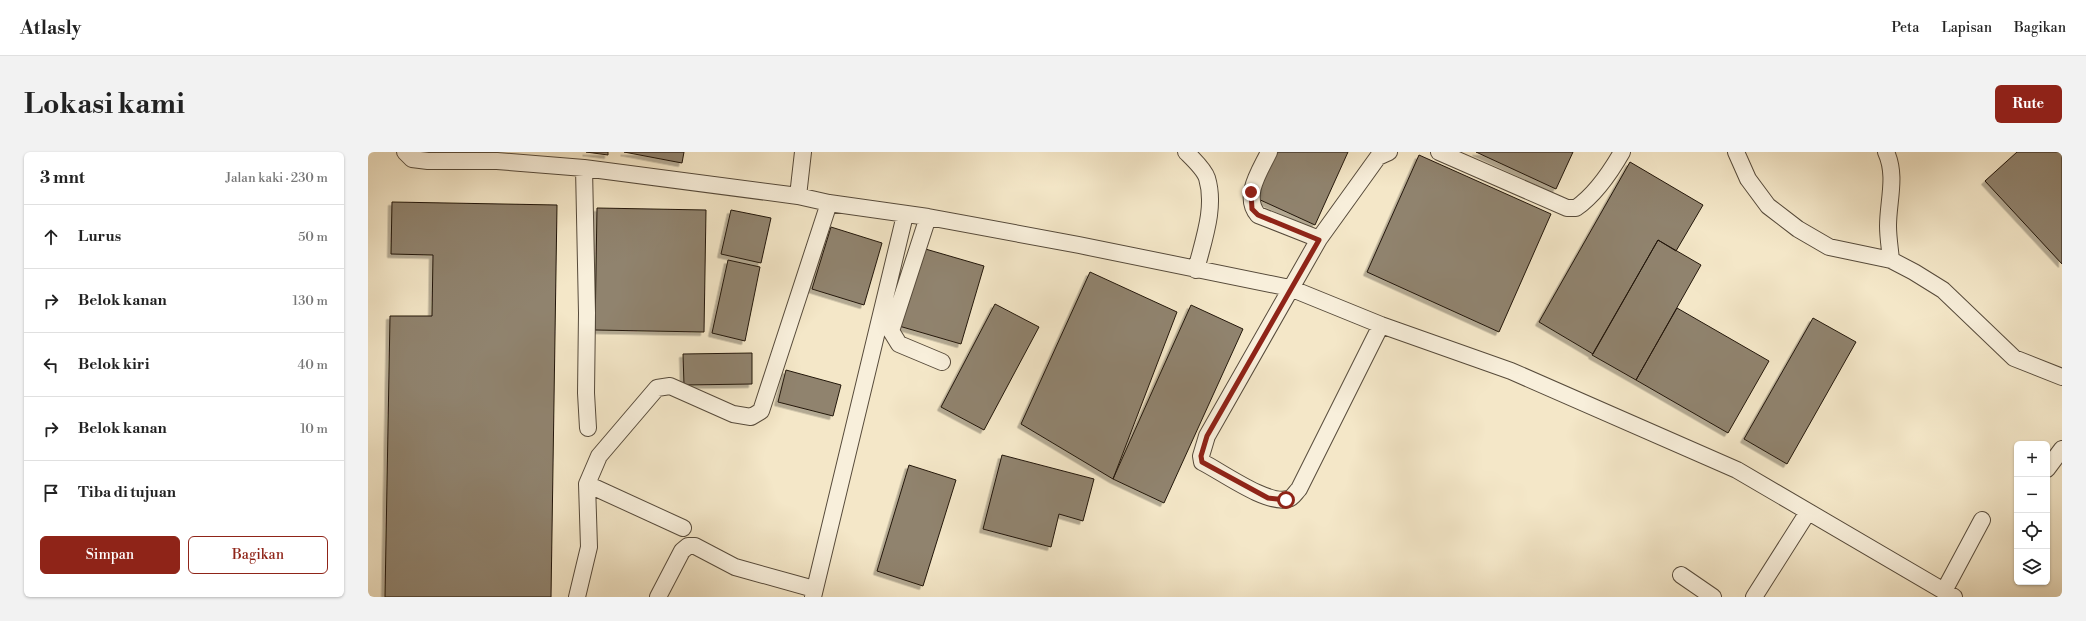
<!DOCTYPE html>
<html lang="id">
<meta charset="utf-8">
<style>
:root{--surface:#fff;--page:#f2f2f2;--text:#222;--muted:#767676;--line:#e0e0e0;--accent:#8f2418}
body{margin:0;font-family:"Libre Bodoni",serif;background:var(--page);color:var(--text)}
.controls{position:absolute;right:12px;bottom:12px;display:grid;overflow:hidden;border-radius:6px;box-shadow:0 1px 3px #0004}
.controls button{width:36px;height:36px;display:grid;place-items:center;padding:0;border:0;border-bottom:1px solid var(--line);background:var(--surface);color:var(--text);font:20px sans-serif}
.stop{position:absolute;width:12px;height:12px;margin:-9px;border:3px solid #8f2418;border-radius:50%;background:#fff}
.stop.end{background:#8f2418;border-color:#fff;box-shadow:0 1px 4px #0008}
.list{margin:0;padding:0;list-style:none}
h2{display:flex;justify-content:space-between;align-items:center;height:52px;margin:0;padding:0 16px;font-size:17px}
h2 small{font-size:13px;font-weight:400;color:var(--muted)}
.list li{display:grid;grid-template-columns:26px 1fr auto;gap:12px;align-items:center;box-sizing:border-box;height:64px;padding:0 16px;border-top:1px solid var(--line)}
.list b{display:block;font-size:15px;white-space:nowrap}
.list em{font-size:13px;font-style:normal;color:var(--muted)}
.actions{display:flex;gap:8px;padding:12px 16px}
.actions a{flex:1;padding:9px 0;border:1px solid var(--accent);border-radius:6px;text-align:center;font-size:14px;color:var(--accent)}
.actions .main{background:var(--accent);color:#fff}
.icon{flex:none;width:22px;height:22px;fill:none;stroke:currentColor;stroke-width:2;stroke-linecap:round;stroke-linejoin:round}
.map{position:relative;flex:none;width:1694px;height:445px;overflow:hidden;border-radius:6px}
header{display:flex;align-items:center;gap:24px;box-sizing:border-box;height:56px;padding:0 20px;background:var(--surface);border-bottom:1px solid var(--line)}
header strong{font-size:19px}
nav{display:flex;gap:22px;margin-inline-start:auto;font-size:14px}
.intro{display:flex;align-items:center;justify-content:space-between;box-sizing:border-box;height:96px;padding:0 24px}
h1{margin:0;font-size:28px}
.button{padding:10px 18px;border-radius:6px;background:var(--accent);color:#fff;font-size:14px;font-weight:700}
main{display:flex;gap:24px;padding:0 24px}
aside{flex:1;background:var(--surface);border-radius:6px;box-shadow:0 1px 3px #0004}
.map>svg:first-child{display:block}
</style>
<header>
<strong>Atlasly</strong>
<nav><a>Peta</a><a>Lapisan</a><a>Bagikan</a></nav>
</header>
<div class="intro"><h1>Lokasi kami</h1><a class="button">Rute</a></div>
<main>
<aside>
<h2>3 mnt<small>Jalan kaki · 230 m</small></h2>
<ul class="list">
<li><svg class="icon" aria-label="ahead" viewBox="0 0 24 24"><path d="M12 20V5M6 11l6-6 6 6"/></svg><div><b>Lurus</b></div><em>50 m</em></li>
<li><svg class="icon" aria-label="right" viewBox="0 0 24 24"><path d="M7 20v-9h11M14 6l5 5-5 5"/></svg><div><b>Belok kanan</b></div><em>130 m</em></li>
<li><svg class="icon" aria-label="left" viewBox="0 0 24 24"><path d="M17 20v-9H6M10 6l-5 5 5 5"/></svg><div><b>Belok kiri</b></div><em>40 m</em></li>
<li><svg class="icon" aria-label="right" viewBox="0 0 24 24"><path d="M7 20v-9h11M14 6l5 5-5 5"/></svg><div><b>Belok kanan</b></div><em>10 m</em></li>
<li><svg class="icon" aria-label="arrive" viewBox="0 0 24 24"><path d="M6 21V4h12l-3 4 3 4H6"/></svg><div><b>Tiba di tujuan</b></div></li>
</ul>
<div class="actions"><a class="main">Simpan</a><a>Bagikan</a></div>
</aside>
<div class="map">
<svg width="1694" height="445" viewBox="0 0 1694 445">
<defs>
<filter id="shadow"><feDropShadow dx="-3.5" dy="3.5" stdDeviation="0" flood-color="#0004"/></filter>
</defs>
<rect width="100%" height="100%" fill="#f4e7c8"/>
<filter id="stains"><feTurbulence type="fractalNoise" baseFrequency=".005" numOctaves="4"/><feColorMatrix values="0 0 0 0 .2 0 0 0 0 .09 0 0 0 0 .02 0 0 0 .5 -.17"/></filter>
<radialGradient id="worn" r=".72"><stop offset=".6" stop-color="#630" stop-opacity="0"/><stop offset="1" stop-color="#630" stop-opacity=".3"/></radialGradient>
<path fill="#90836e" stroke="#23170c" filter="url(#shadow)" d="M218,0H240V3Z
M256,0H316L314,11Z
M908,0H980L947,73L888,46Z
M1108,0H1205L1188,37Z
M1649,0H1694V112L1617,29Z
M1051,3L1183,62L1131,180L999,120Z
M1262,10L1335,53L1308,99L1290,88L1225,202L1171,170Z
M24,50L189,53L183,445H17L22,164H64L65,103L23,102Z
M229,56L338,58L336,180L227,178Z
M363,58L403,66L393,111L353,102Z
M463,75L514,91L496,153L444,137Z
M1290,88L1333,113L1268,228L1224,203Z
M554,96L616,114L593,192L531,174Z
M360,108L392,115L377,189L344,181Z
M722,120L809,160L745,327L653,272Z
M627,152L671,175L616,278L573,255Z
M823,153L875,177L796,351L745,327Z
M1309,156L1401,209L1360,281L1268,228Z
M1445,166L1488,190L1419,312L1376,287Z
M384,201V232L316,233L315,202Z
M418,218L473,233L465,264L410,250Z
M634,303L726,327L715,369L691,362L683,395L615,377Z
M541,313L588,328L555,434L509,419Z"/>
<g fill="none" stroke-linecap="round" stroke-linejoin="round">
<g stroke="#574b3b" stroke-width="18">
<path id="minor" d="M37,0L44,7L60,9H129L216,16L430,44L461,51L560,65L711,93L922,136L1013,173L1143,219L1369,318L1586,445
M818,0C825,7 836,17 839,26C848,56 835,89 828,118
M901,0C892,19 874,44 890,63L951,87
M1071,0L1199,56H1208C1228,42 1242,21 1254,0
M1368,0L1380,27L1400,54L1430,77L1461,95L1523,108L1546,120L1575,138L1646,206L1694,225
M1518,0C1529,24 1520,49 1520,74C1520,85 1522,97 1523,108
M216,16L219,161L218,241L220,276
M430,44L435,0
M560,65L523,179L531,192L574,210
M1013,173L931,337C927,341 925,346 920,347C899,353 854,320 834,310L833,304L839,284L951,87L1010,5L1021,0
M1679,317L1694,297
M219,332L315,376
M1313,423L1345,445
M1576,439L1614,368
M209,445L221,395L219,332L231,304L289,236L302,234L365,262L383,265L393,259L461,51
M290,445L314,399L320,394H327L367,415L446,437
M445,445L537,63
M1386,445L1440,360"/>
</g>
<use href="#minor" stroke="#f8efdb" stroke-width="16"/>
</g>
<g fill="none" stroke-linecap="round" stroke-linejoin="round">
<path stroke="#8f2418" stroke-width="5" d="M883,40L884,57L890,63L951,88L839,284L833,304L834,310L900,346L918,348"/>
</g>
<rect width="100%" height="100%" filter="url(#stains)"/>
<rect width="100%" height="100%" fill="url(#worn)"/>
</svg>
<div class="controls">
<button>+</button>
<button>−</button>
<button><svg class="icon" aria-label="locate" viewBox="0 0 24 24"><circle cx="12" cy="12" r="6"/><path d="M12 2v4M12 18v4M2 12h4M18 12h4"/></svg></button>
<button><svg class="icon" aria-label="layers" viewBox="0 0 24 24"><path d="M12 4l9 5-9 5-9-5zM3 14l9 5 9-5"/></svg></button>
</div>
<div class="stop" style="left:918px;top:348px"></div>
<div class="stop end" style="left:883px;top:40px"></div>
</div>
</main>
